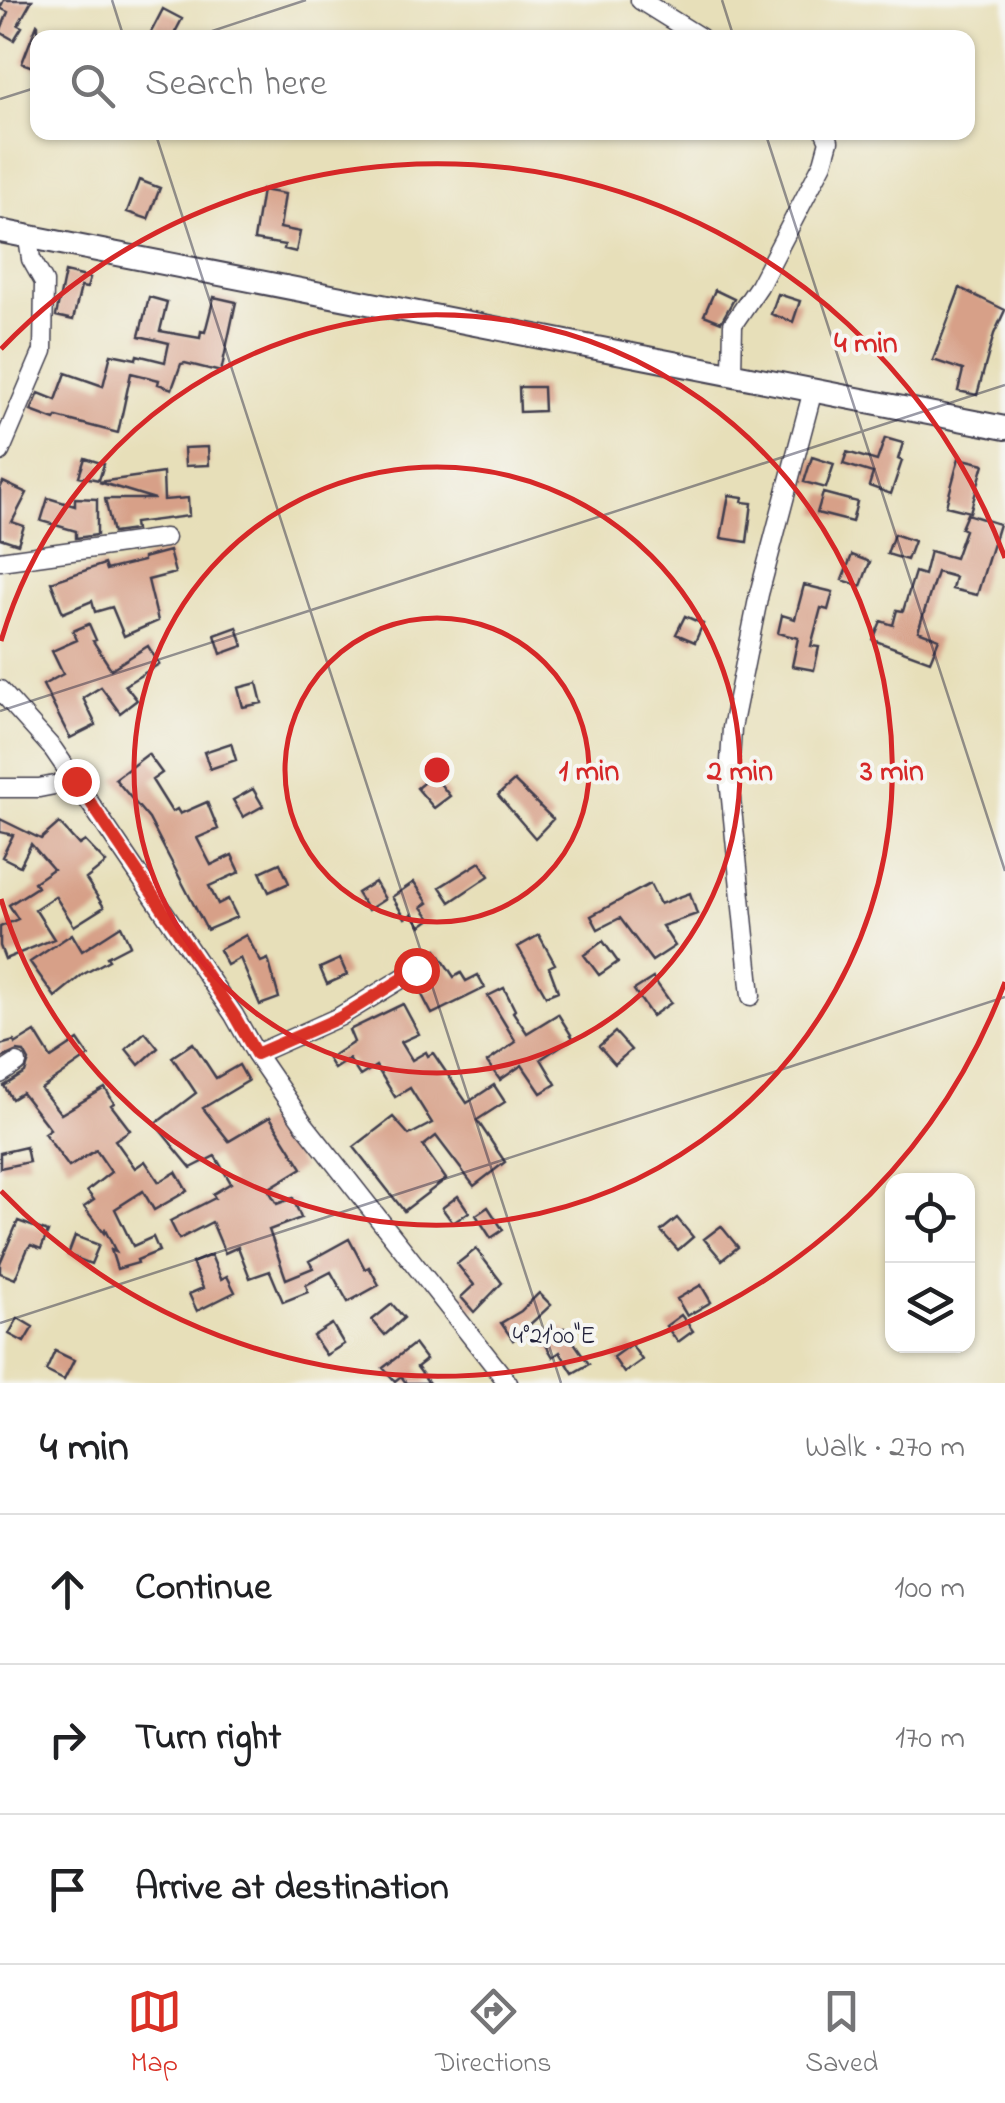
<!DOCTYPE html>
<meta charset="utf-8">
<style>
:root{--surface:#fff;--page:#f6f6f6;--text:#202124;--muted:#757577;--line:#e0e0e0;--accent:#d93025}
body{margin:0;font-family:"Indie Flower",sans-serif;background:var(--page);color:var(--text)}
.controls{position:absolute;right:30px;bottom:30px;display:grid;overflow:hidden;border-radius:20px;box-shadow:0 2px 8px #0004}
.controls button{width:90px;height:90px;display:grid;place-items:center;padding:0;border:0;border-bottom:2px solid var(--line);background:var(--surface);color:var(--text);font:50px sans-serif}
.stop{position:absolute;width:30px;height:30px;margin:-22px;border:8px solid #d93025;border-radius:50%;background:#fff}
.stop.end{background:#d93025;border-color:#fff;box-shadow:0 2px 10px #0008}
.list{margin:0;padding:0;list-style:none}
h2{display:flex;justify-content:space-between;align-items:center;height:130px;margin:0;padding:0 40px;font-size:42px}
h2 small{font-size:32px;font-weight:400;color:var(--muted)}
.list li{display:grid;grid-template-columns:65px 1fr auto;gap:30px;align-items:center;box-sizing:border-box;height:150px;padding:0 40px;border-top:2px solid var(--line)}
.list b{display:block;font-size:38px;white-space:nowrap}
.list em{font-size:32px;font-style:normal;color:var(--muted)}
.icon{flex:none;width:55px;height:55px;fill:none;stroke:currentColor;stroke-width:2;stroke-linecap:round;stroke-linejoin:round}
.map{position:relative;flex:none;width:1005px;height:1383px;overflow:hidden}
.search{position:absolute;background:var(--surface);box-shadow:0 2px 8px #0004;left:30px;right:30px;top:30px;height:110px;display:flex;align-items:center;gap:25px;box-sizing:border-box;padding:0 35px;border-radius:20px;color:var(--muted);font-size:38px}
.sheet{height:580px;background:var(--surface)}
nav{display:flex;justify-content:space-around;align-items:center;box-sizing:border-box;height:140px;border-top:2px solid var(--line);background:var(--surface);font-size:28px;color:var(--muted)}
nav a{display:grid;justify-items:center;gap:5px}
nav .on{color:var(--accent)}
.map>svg:first-child{display:block}
</style>
<div class="map">
<svg width="1005" height="1383" viewBox="0 0 1005 1383">
<rect width="100%" height="100%" fill="#f6f6f2"/>
<filter id="ink" filterUnits="userSpaceOnUse"><feTurbulence type="fractalNoise" baseFrequency=".01" numOctaves="2"/><feDisplacementMap in="SourceGraphic" scale="20" xChannelSelector="R" yChannelSelector="G"/><feConvolveMatrix kernelMatrix="1 2 1 2 8 2 1 2 1" color-interpolation-filters="sRGB"/></filter>
<filter id="wash" filterUnits="userSpaceOnUse"><feTurbulence type="fractalNoise" baseFrequency=".0048" numOctaves="4" result="noise"/><feDisplacementMap in="SourceGraphic" scale="40" xChannelSelector="R" yChannelSelector="G"/><feGaussianBlur stdDeviation="2.25" result="paint"/><feColorMatrix in="noise" values="0 0 0 0 0 0 0 0 0 0 0 0 0 0 0 0 0 1.4 0 .05"/><feComposite in="paint" operator="in"/></filter>
<g filter="url(#wash)">
<rect width="100%" height="100%" fill="#e7dfb9"/>
<g id="blocks">
<path fill="#d7a088" d="M4,0H32L18,25L22,27L14,40L0,32L8,12L0,8Z
M163,9L182,19L172,38H148Z
M37,24L38,25V69L22,63Z
M139,180L160,188L148,219L127,212Z
M262,190L285,194L280,228L300,232L296,252L284,249L285,245L254,240Z
M65,272L90,278L87,288L81,287L73,320L56,316Z
M960,288L1005,310L994,334L977,395L958,391L963,370L933,360Z
M715,290L734,299L721,322L704,315Z
M778,294L800,301L793,322L771,314Z
M149,297L167,302L160,331L200,338L201,331L205,332L214,297L236,302L221,372L185,363L181,364L172,389L158,384L159,380L131,373L118,433L57,417L55,420L31,411L39,393L56,400L66,373L103,386L111,354L136,359L137,355L165,362L169,343L139,336Z
M519,387H543L544,411L520,412Z
M885,438L903,443L898,459L902,461L891,494L869,486L873,473L843,464L847,452L877,461Z
M208,447L209,465L185,466L184,448Z
M812,457L834,464L826,488L804,482Z
M85,458L104,464L99,480L79,476Z
M959,458L984,464L970,512L946,506Z
M163,473L164,500L188,498L189,516L134,523L135,530L113,533L105,499H155L99,482Z
M3,482L27,493L12,522L24,526L18,544L0,538V489Z
M823,493L857,502L852,522L817,513Z
M729,495L743,497L742,502L752,503L747,542L721,538Z
M48,498L75,506V498L97,499V535L76,538V531L41,521Z
M967,514L999,524L977,595L952,589L955,577L937,572L918,631L939,639L930,661L873,640L881,621L893,625L897,610L903,611L915,572L924,575L930,551L955,558L965,530L961,528Z
M894,534L914,541L907,560L887,554Z
M169,551L175,573L148,580L158,621L124,636L112,607L95,612L92,601L63,613L51,582L104,564L106,570L143,561V558Z
M852,555L870,562L861,586L842,580Z
M804,585L833,592L828,610L821,608L811,646L819,647L814,670L792,666L798,638L778,633L782,615L795,619Z
M685,616L703,624L695,642L676,634Z
M89,624L96,640L93,641L111,669L148,646L159,664L125,685L137,700L120,713L101,687L83,698L96,725L70,738L43,685L63,674L52,651L77,640L73,631Z
M237,627L243,646L221,654L215,635Z
M257,683L262,703L243,707L238,688Z
M231,743L236,760L210,769L204,752Z
M148,754L162,773L152,780L172,812L177,809L180,814L207,802L218,829L197,838L211,865L232,855L240,872L209,886L218,904L228,899L237,917L207,930L149,819L115,779Z
M433,775L450,796L434,808L417,788Z
M514,781L553,819L535,838L498,795Z
M253,789L263,806L243,817L233,800Z
M0,819L41,839L59,823L79,845L85,841L106,863L86,879L104,907L74,926L55,896L35,909L54,939L5,959L0,946V927L18,919L9,905L37,887L34,882L53,869L31,844L20,866L2,857L13,835L0,832Z
M480,862L489,876L450,902L440,887Z
M280,863L289,883L269,892L260,872Z
M375,882L385,899L368,910L357,893Z
M414,882L428,903L422,907L431,919L421,926L412,914L405,918L392,897Z
M650,884L660,904L690,893L697,914L662,926L675,946L652,961L620,918L598,929L591,916Z
M121,926L130,945L107,957L109,960L82,975L55,997L30,962L72,934L82,951Z
M246,935L261,962L268,959L279,998L260,1005L240,958L227,965L219,950Z
M539,935L555,964L549,967L558,991L546,996L518,947Z
M603,941L618,962L599,975L584,955Z
M436,950L454,977L461,973L466,981L478,975L485,988L432,1014L421,993L434,986L427,976V964L421,959Z
M340,959L347,975L327,984L320,968Z
M653,978L671,1003L652,1016L634,990Z
M504,988L515,1010L513,1012L527,1033L558,1014L573,1038L541,1059L556,1084L541,1093L522,1065L500,1080L487,1062L516,1042L488,996Z
M403,1004L419,1034L401,1042L412,1060L426,1052L428,1056L433,1053L467,1103L494,1085L505,1102L477,1120L505,1162L474,1186L436,1136L423,1146L446,1179L404,1211L354,1147L393,1117L409,1135L432,1123L410,1088L395,1097L376,1066L360,1076L349,1059L334,1069L328,1059L354,1042L349,1030Z
M35,1032L51,1058L78,1040L89,1056L41,1089L61,1114L105,1088L114,1103L111,1105L130,1130L115,1140L135,1168L145,1161L159,1182L176,1172L187,1191L154,1210L143,1191L115,1209L133,1246L153,1237L159,1251L137,1260L138,1263L117,1269L111,1250L116,1252L105,1230L104,1233L84,1207L94,1200L87,1191L111,1172L96,1150L69,1167L44,1133L50,1129L22,1093L12,1099L4,1086L25,1073L29,1061L24,1052L17,1051L0,1059V1045L14,1041L15,1044Z
M145,1032L158,1048L139,1065L126,1049Z
M615,1032L631,1050L615,1064L599,1046Z
M193,1043L216,1078L239,1065L248,1081L203,1108L229,1141L270,1117L302,1168L268,1189L277,1204L293,1198L301,1218L269,1230L286,1279L313,1268L309,1261L349,1239L365,1269L369,1267L379,1285L348,1302L331,1272L306,1285L308,1292L283,1302L270,1271L250,1278L238,1247L225,1253L212,1222L179,1239L170,1221L215,1198L213,1194L231,1183L215,1156L191,1168L155,1124L196,1093L172,1057Z
M26,1147L29,1162L0,1168V1153Z
M458,1196L469,1212L453,1223L442,1208Z
M488,1207L503,1230L491,1238L476,1215Z
M677,1218L693,1237L678,1250L661,1231Z
M18,1221L48,1232L41,1249L31,1245L28,1248L15,1279L0,1273V1263Z
M721,1226L738,1247L722,1260L704,1239Z
M75,1236L99,1245L91,1264L68,1255Z
M476,1249L502,1283L474,1312L461,1297L474,1285L457,1264Z
M211,1255L221,1279L227,1276L235,1292L197,1311L189,1294L203,1288L192,1263Z
M701,1285L711,1302L687,1316L677,1299Z
M539,1293L551,1305L513,1340L501,1323L521,1311Z
M392,1304L404,1318L385,1335L372,1320Z
M681,1315L693,1331L678,1342L666,1326Z
M18,1318L33,1327L24,1342L9,1334Z
M332,1324L344,1344L326,1355L313,1336Z
M564,1328L589,1364L573,1373L560,1352L553,1357L543,1340Z
M414,1344L426,1360L417,1367L429,1383H406L401,1376L395,1381L383,1368Z
M631,1344L642,1360L624,1373L613,1357Z
M55,1351L74,1360L64,1380L46,1371Z"/>
</g>
</g>
<g filter="url(#ink)">
<use href="#blocks" fill-opacity="0" stroke="#403e4e" stroke-width="2.5"/>
<g fill="none" stroke-linecap="round" stroke-linejoin="round">
<g stroke="#403e4e" stroke-width="21">
<path id="minor" d="M640,0L701,38
M732,372L733,324L759,286L823,163L829,141L825,132
M0,452L43,351L44,282L31,259L28,238
M0,561L165,538
M0,690L53,749L75,781L234,1015L256,1054L304,1124L508,1383
M0,788H39L75,781
M751,996L729,779L732,728L759,594L813,390
M256,1054L339,1017L416,970
M0,1074L17,1063"/>
</g>
<g stroke="#403e4e" stroke-width="26">
<path id="major" d="M0,231L1005,428"/>
</g>
<use href="#minor" stroke="#fff" stroke-width="18"/>
<use href="#major" stroke="#fff" stroke-width="22"/>
</g>
</g>
<g fill="none" stroke-linecap="round" stroke-linejoin="round" filter="url(#ink)">
<path stroke="#d93025" stroke-width="12" d="M76,781L234,1015L256,1054L339,1018L416,970"/>
</g>
<path fill="none" stroke="#22223b" stroke-width="2.5" stroke-opacity="0.45" d="M112,0L124,38M722,0L734,38M191,38L306,0M0,99L38,87M155,132L561,1383M765,132L1005,871M0,711L1005,385M0,1323L1005,997"/>
<g fill="none" stroke="#d62828" stroke-width="5">
<circle cx="437" cy="770" r="152"/>
<circle cx="437" cy="770" r="303"/>
<path d="M1 641A455 455 0 1 1 1 899"/>
<path d="M1005 982A606 606 0 0 1 1 1191M1 349A606 606 0 0 1 1005 558"/>
</g>
<g font-size="25" text-anchor="middle" fill="#22223b" stroke="#f6f6f2" stroke-width="8" stroke-linejoin="round" paint-order="stroke">
<text x="554" y="1343">4°21'00"E</text>
</g>
<circle cx="437" cy="770" r="15" fill="#d62828" stroke="#f6f6f2" stroke-width="5"/>
<g font-size="30" text-anchor="middle" font-weight="bold" fill="#d62828" stroke="#f6f6f2" stroke-width="8" stroke-linejoin="round" paint-order="stroke">
<text x="866" y="352">4 min</text>
<text x="589" y="780">1 min</text>
<text x="740" y="780">2 min</text>
<text x="892" y="780">3 min</text>
</g>
</svg>
<div class="controls">
<button><svg class="icon" aria-label="locate" viewBox="0 0 24 24"><circle cx="12" cy="12" r="6"/><path d="M12 2v4M12 18v4M2 12h4M18 12h4"/></svg></button>
<button><svg class="icon" aria-label="layers" viewBox="0 0 24 24"><path d="M12 4l9 5-9 5-9-5zM3 14l9 5 9-5"/></svg></button>
</div>
<div class="stop" style="left:416px;top:970px"></div>
<div class="stop end" style="left:76px;top:781px"></div>
<div class="search"><svg class="icon" aria-label="search" viewBox="0 0 24 24"><circle cx="10" cy="10" r="6"/><path d="M15 15l6 6"/></svg>Search here</div>
</div>
<section class="sheet">
<h2>4 min<small>Walk · 270 m</small></h2>
<ul class="list">
<li><svg class="icon" aria-label="ahead" viewBox="0 0 24 24"><path d="M12 20V5M6 11l6-6 6 6"/></svg><div><b>Continue</b></div><em>100 m</em></li>
<li><svg class="icon" aria-label="right" viewBox="0 0 24 24"><path d="M7 20v-9h11M14 6l5 5-5 5"/></svg><div><b>Turn right</b></div><em>170 m</em></li>
<li><svg class="icon" aria-label="arrive" viewBox="0 0 24 24"><path d="M6 21V4h12l-3 4 3 4H6"/></svg><div><b>Arrive at destination</b></div></li>
</ul>
</section>
<nav>
<a class="on"><svg class="icon" aria-label="map" viewBox="0 0 24 24"><path d="M3 6l6-2 6 2 6-2v14l-6 2-6-2-6 2zM9 4v14M15 6v14"/></svg>Map</a>
<a><svg class="icon" aria-label="directions" viewBox="0 0 24 24"><path d="M12 3l9 9-9 9-9-9zM9 14v-3h6M13 9l2 2-2 2"/></svg>Directions</a>
<a><svg class="icon" aria-label="saved" viewBox="0 0 24 24"><path d="M7 4h10v16l-5-4-5 4z"/></svg>Saved</a>
</nav>
